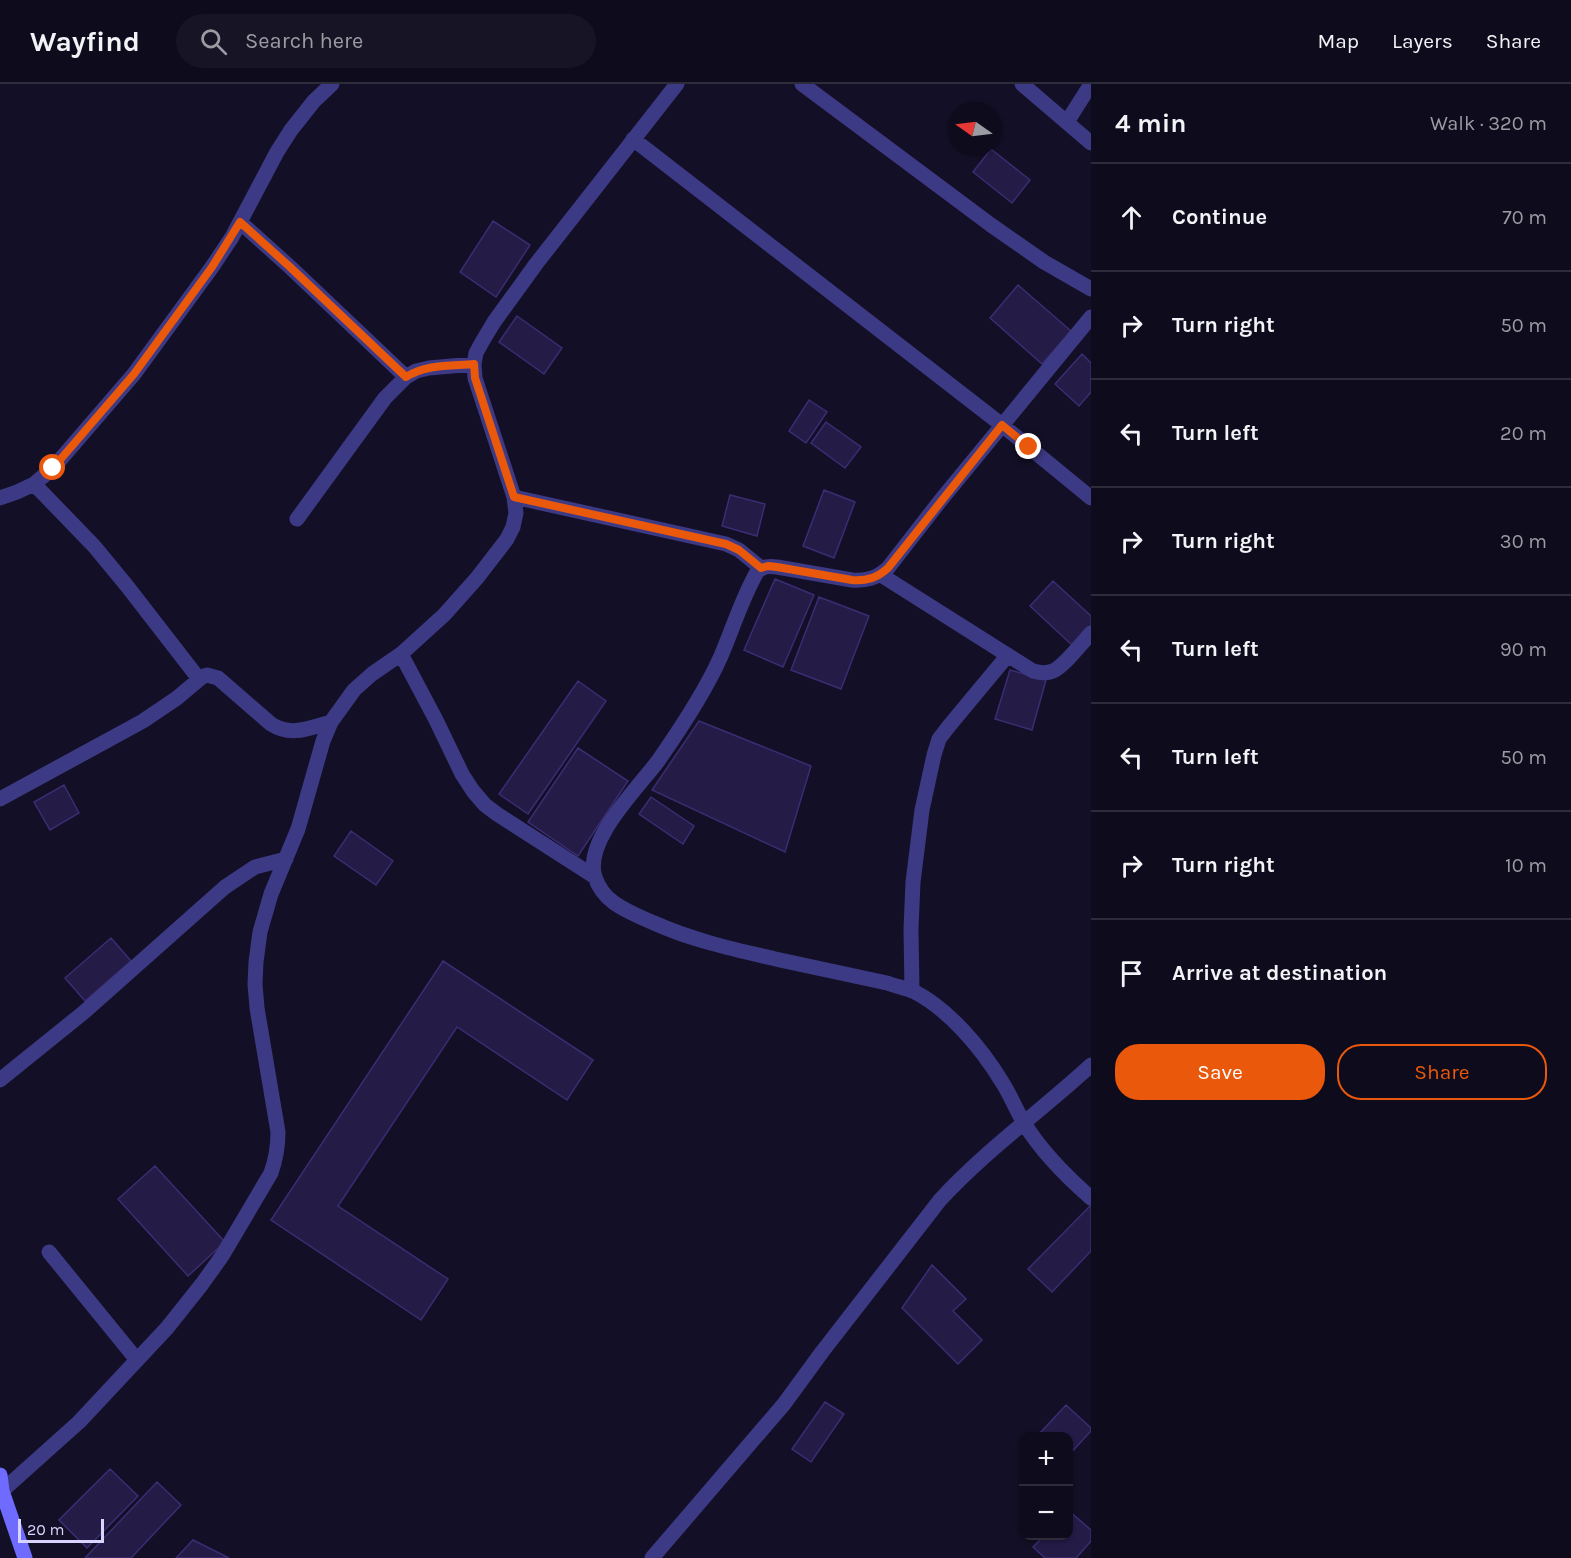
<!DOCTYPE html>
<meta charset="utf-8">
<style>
:root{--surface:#0e0b1c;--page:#171425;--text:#f1f3f6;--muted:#9b9ba3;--line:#2e2b3b;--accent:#ea580c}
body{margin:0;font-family:Karla,sans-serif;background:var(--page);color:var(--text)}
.controls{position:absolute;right:18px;bottom:18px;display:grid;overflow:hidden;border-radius:12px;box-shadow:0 2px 4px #0004}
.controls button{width:54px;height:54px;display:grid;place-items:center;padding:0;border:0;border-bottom:2px solid var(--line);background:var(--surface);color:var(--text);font:30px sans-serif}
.compass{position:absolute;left:947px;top:18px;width:54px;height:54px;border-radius:50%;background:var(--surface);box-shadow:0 2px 4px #0004;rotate:284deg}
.scale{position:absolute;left:18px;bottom:15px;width:86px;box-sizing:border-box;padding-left:6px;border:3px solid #d9d4ff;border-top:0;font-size:16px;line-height:21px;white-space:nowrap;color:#d9d4ff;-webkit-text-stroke:4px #130f26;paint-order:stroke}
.stop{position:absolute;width:18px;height:18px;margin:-14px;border:4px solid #ea580c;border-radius:50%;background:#fff}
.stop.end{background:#ea580c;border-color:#fff;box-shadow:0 2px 6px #0008}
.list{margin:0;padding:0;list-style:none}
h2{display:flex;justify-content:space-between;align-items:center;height:78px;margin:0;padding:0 24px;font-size:26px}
h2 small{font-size:20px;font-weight:400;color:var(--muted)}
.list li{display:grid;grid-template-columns:39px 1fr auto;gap:18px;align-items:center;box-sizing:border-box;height:108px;padding:0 24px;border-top:2px solid var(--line)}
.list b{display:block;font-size:22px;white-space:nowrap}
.list em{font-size:20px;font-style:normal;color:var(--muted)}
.actions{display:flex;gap:12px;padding:18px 24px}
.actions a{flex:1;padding:14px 0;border:2px solid var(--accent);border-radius:24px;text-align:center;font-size:21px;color:var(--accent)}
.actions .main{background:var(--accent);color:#fff}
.icon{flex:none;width:33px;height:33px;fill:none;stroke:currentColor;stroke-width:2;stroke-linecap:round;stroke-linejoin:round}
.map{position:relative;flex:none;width:1091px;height:1474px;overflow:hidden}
header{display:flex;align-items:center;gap:36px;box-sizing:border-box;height:84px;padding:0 30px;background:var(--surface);border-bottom:2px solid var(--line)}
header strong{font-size:28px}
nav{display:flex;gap:33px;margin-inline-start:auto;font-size:21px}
.search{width:420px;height:54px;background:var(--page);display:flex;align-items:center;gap:15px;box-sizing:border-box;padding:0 21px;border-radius:33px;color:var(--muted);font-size:22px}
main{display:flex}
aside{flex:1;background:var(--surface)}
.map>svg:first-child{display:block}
</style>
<header>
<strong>Wayfind</strong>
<div class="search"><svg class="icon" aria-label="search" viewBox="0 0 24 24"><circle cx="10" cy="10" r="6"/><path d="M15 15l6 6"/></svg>Search here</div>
<nav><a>Map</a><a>Layers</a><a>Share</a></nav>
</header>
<main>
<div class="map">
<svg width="1091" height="1474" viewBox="0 0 1091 1474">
<rect width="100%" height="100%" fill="#130f26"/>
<path fill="#241b47" stroke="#3b2d73" stroke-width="1.5" d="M991,65L1030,96L1012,119L973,88Z
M493,137L530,161L496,213L460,188Z
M1018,201L1071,247L1042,280L990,234Z
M517,232L562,264L544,290L499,258Z
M1082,270L1091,279V308L1079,322L1055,300Z
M809,316L827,328L806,359L789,347Z
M826,338L861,363L845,384L811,359Z
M824,406L855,418L834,474L803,462Z
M730,411L765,420L757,452L722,442Z
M775,495L814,511L783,583L744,566Z
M1053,497L1091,532V542L1073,562L1030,522Z
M819,513L869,532L841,605L791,586Z
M1010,586L1046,596L1032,646L995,635Z
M578,597L606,617L528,730L499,710Z
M699,637L811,682L785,768L652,706Z
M578,664L628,697L578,772L528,738Z
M64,701L79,729L50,746L34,718Z
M651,713L694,742L683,760L639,730Z
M351,747L393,777L376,801L334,772Z
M111,854L131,877L85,917L65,894Z
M443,877L593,976L567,1016L457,943L338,1122L448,1195L421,1236L271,1136Z
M155,1082L225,1158L188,1192L118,1115Z
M1091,1121V1167L1052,1208L1028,1185Z
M932,1181L966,1215L953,1227L982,1256L958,1280L902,1224Z
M825,1318L844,1330L811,1378L792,1365Z
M1066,1321L1091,1344V1347L1068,1372V1352H1046L1041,1348Z
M110,1385L138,1412L87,1464L59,1436Z
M157,1398L181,1421L131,1474H85Z
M1068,1426L1091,1446V1457L1076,1474H1045L1033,1463L1044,1452H1068Z
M193,1456L229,1474H176Z"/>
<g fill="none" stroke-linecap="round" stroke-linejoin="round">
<path stroke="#3d3a85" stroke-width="15" d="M49,1168L137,1276"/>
<path stroke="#3d3a85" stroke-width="15" d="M802,0L991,141L1044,178L1091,205
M1022,0L1091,59
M1067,38L1091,0
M633,55L1002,341L1091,414
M240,138L290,183L406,293
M1091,233L940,417L888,484C877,494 867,497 852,496L777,483C769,482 763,482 757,488C742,514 733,544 721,572C706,606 679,647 658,677C638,704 583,757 595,793C598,802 605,812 613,818C625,827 640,833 654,839C694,857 737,866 780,876C816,884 851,891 887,899C895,902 905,904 913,907C949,925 982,965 1002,998C1011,1012 1016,1026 1024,1039C1041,1067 1067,1093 1091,1114
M34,400L94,462L127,502L199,595
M514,413L726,460L739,466L761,484
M0,414L17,408L34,400L53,384L134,290L212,183L232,153L277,68L291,46L314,17L332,0
M297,435L385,314L406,293L416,287L429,284L474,280
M881,491L1033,587C1040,589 1046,590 1053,587C1064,582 1082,559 1091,549
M401,570L436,636L462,690L473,707L485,721L497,730L595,793
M0,715L143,637L177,614L202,593L207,591L218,594L271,640C291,653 309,644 331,638
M912,907L911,845L913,798L922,726L934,671L939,655L949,642L1008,571
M0,996L83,929L225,803L255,783L286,775
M2,1407L79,1338L167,1244L202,1200L222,1172L271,1089C276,1075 278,1063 278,1048L257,924L255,900L256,878L260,848L271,810L298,745L323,657L331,638L354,606L372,590L401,570L444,531L477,494L507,455L513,443L516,429L514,413L475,294L474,280L476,269L482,258L494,238L536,180L677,0
M652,1474L784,1320L822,1268L940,1116C986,1066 1041,1027 1091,981"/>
<path stroke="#6f6bff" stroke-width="15" d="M0,1391L2,1407L25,1474"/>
</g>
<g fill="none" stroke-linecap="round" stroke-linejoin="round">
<path stroke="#ea580c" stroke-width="8" d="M53,384L134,290L212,183L240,138L290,183L406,293C426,280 451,282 474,280L475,294L514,413L726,460L739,466L761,484L768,482L777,483L852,496C867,497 877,494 888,484L1002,341L1029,363"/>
</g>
</svg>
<div class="controls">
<button>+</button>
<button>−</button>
</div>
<svg class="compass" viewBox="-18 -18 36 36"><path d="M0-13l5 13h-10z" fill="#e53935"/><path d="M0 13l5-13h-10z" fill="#9b9ba3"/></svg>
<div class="scale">20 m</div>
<div class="stop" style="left:53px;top:384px"></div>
<div class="stop end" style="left:1029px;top:363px"></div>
</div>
<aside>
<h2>4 min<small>Walk · 320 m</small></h2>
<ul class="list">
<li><svg class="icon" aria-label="ahead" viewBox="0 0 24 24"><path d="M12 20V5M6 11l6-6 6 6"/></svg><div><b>Continue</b></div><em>70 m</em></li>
<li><svg class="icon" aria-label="right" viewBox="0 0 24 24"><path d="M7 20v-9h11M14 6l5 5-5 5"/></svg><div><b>Turn right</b></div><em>50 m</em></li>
<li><svg class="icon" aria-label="left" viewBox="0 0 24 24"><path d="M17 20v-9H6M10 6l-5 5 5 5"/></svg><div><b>Turn left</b></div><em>20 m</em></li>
<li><svg class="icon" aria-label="right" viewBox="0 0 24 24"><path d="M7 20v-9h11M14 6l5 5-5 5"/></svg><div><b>Turn right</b></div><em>30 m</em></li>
<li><svg class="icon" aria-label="left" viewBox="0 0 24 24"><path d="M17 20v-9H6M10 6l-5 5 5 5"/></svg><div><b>Turn left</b></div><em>90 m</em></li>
<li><svg class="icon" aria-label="left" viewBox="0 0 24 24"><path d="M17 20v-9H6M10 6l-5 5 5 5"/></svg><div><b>Turn left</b></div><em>50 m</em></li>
<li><svg class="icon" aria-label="right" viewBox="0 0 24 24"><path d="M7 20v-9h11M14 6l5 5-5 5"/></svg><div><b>Turn right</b></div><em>10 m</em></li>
<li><svg class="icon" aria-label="arrive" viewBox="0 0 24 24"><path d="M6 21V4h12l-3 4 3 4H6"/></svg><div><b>Arrive at destination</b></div></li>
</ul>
<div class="actions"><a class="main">Save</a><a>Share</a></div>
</aside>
</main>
